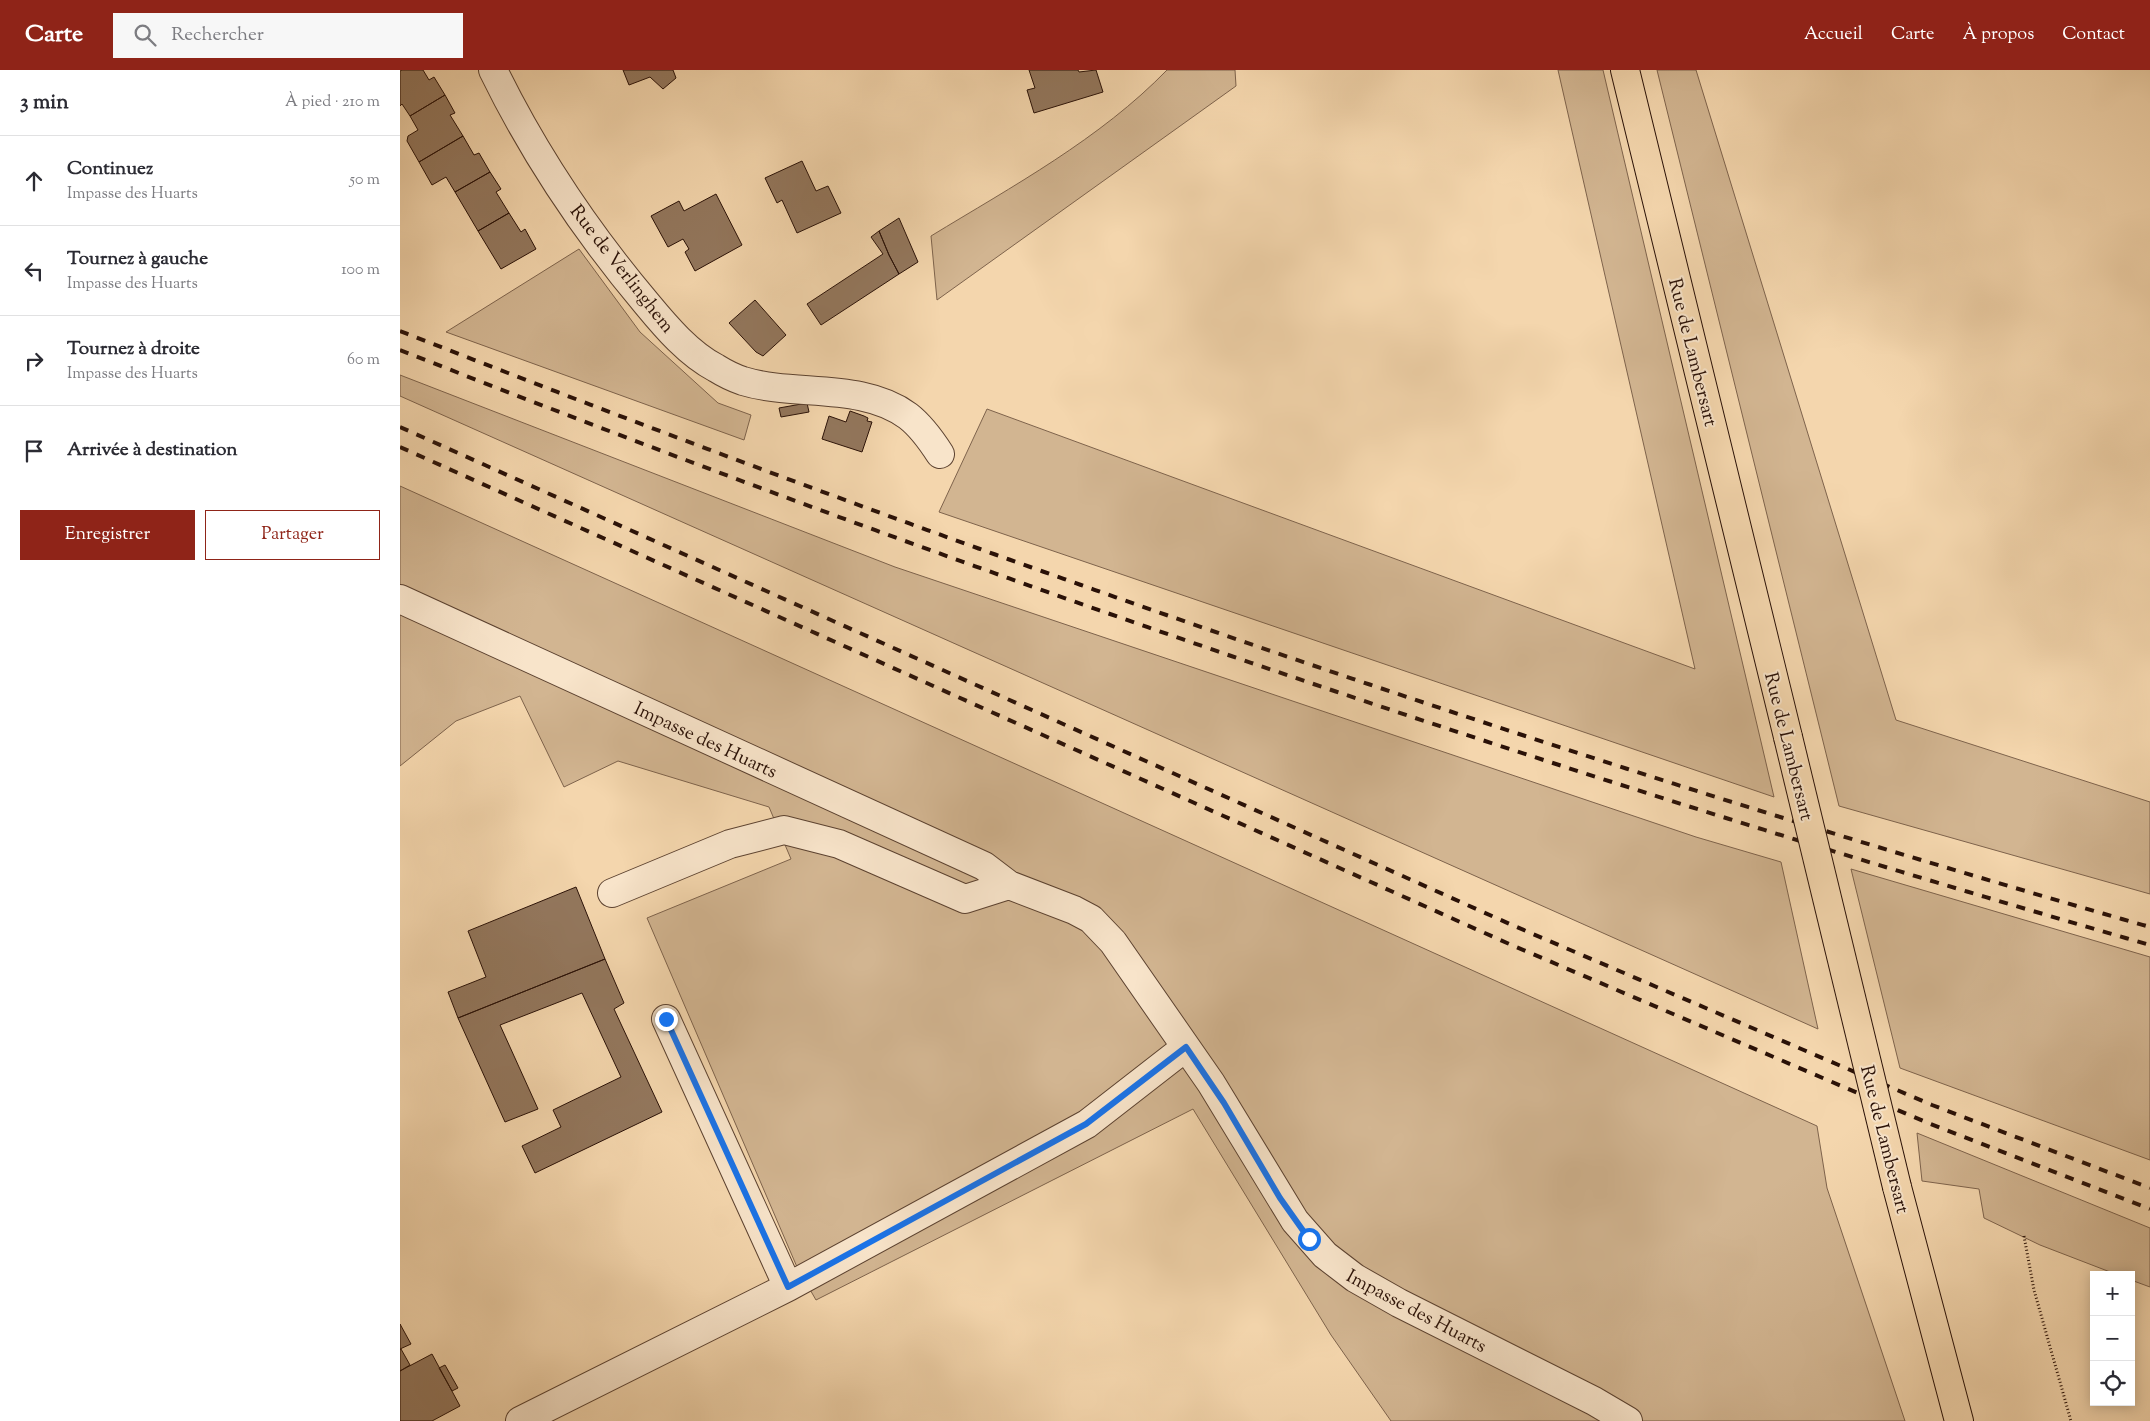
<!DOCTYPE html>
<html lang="fr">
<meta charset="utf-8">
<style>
:root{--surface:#fff;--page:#f7f7f7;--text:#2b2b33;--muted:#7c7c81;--line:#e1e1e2;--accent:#8f2418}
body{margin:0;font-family:"Sorts Mill Goudy",serif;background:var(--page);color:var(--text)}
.controls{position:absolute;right:15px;bottom:15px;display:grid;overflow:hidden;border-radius:0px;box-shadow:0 2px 12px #0003}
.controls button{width:45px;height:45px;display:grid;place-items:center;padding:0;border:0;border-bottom:1px solid var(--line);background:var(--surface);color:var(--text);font:25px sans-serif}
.stop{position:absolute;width:15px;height:15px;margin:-11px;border:4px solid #1a73e8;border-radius:50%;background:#fff}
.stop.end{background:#1a73e8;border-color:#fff;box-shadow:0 1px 5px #0008}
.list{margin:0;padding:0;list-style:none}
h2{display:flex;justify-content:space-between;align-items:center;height:65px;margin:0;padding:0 20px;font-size:21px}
h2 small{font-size:16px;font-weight:400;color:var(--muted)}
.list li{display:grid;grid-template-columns:32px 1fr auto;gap:15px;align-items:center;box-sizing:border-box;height:90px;padding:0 20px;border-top:1px solid var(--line)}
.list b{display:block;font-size:19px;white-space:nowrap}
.list p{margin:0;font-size:16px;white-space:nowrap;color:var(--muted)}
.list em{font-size:16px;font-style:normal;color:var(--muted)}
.actions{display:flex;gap:10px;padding:15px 20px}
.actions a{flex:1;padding:11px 0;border:1px solid var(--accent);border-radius:0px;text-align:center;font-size:18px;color:var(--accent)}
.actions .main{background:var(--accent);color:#fff}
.icon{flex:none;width:28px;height:28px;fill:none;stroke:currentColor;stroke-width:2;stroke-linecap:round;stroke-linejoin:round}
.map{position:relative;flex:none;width:1750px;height:1351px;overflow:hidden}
header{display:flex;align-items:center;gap:30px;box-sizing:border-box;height:70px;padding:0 25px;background:var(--accent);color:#fff}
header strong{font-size:24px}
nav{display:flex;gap:28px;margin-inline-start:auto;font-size:18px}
.search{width:350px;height:45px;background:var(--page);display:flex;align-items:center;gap:12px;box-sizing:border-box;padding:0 18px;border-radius:0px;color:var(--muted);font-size:19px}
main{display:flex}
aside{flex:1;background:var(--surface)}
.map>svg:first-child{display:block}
</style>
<header>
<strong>Carte</strong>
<div class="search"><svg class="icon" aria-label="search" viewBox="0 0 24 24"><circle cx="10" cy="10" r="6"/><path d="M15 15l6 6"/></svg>Rechercher</div>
<nav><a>Accueil</a><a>Carte</a><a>À propos</a><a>Contact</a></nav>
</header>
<main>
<aside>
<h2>3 min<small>À pied · 210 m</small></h2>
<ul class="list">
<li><svg class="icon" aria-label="ahead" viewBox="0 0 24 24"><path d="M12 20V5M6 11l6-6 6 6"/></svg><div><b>Continuez</b><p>Impasse des Huarts</p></div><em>50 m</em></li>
<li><svg class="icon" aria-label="left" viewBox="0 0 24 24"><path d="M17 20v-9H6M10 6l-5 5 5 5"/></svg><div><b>Tournez à gauche</b><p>Impasse des Huarts</p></div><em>100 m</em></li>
<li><svg class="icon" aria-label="right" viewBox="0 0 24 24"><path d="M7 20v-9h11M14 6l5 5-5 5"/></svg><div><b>Tournez à droite</b><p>Impasse des Huarts</p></div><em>60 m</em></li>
<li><svg class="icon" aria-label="arrive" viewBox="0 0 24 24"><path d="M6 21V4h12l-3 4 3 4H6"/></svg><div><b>Arrivée à destination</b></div></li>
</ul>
<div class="actions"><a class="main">Enregistrer</a><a>Partager</a></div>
</aside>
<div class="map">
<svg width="1750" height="1351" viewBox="0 0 1750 1351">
<rect width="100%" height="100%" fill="#f4d6ad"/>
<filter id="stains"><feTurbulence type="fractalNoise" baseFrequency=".004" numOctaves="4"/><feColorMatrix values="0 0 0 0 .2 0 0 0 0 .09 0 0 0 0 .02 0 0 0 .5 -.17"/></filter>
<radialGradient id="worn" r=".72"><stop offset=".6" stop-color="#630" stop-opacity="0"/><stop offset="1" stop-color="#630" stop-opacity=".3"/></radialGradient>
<path fill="#d2b591" stroke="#7e634c" d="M767,0H835L836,16L537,230L531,166C613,116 700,69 767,0Z
M1158,0H1203L1374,727L539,442L587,339L1295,599Z
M1257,0H1296L1496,650L1750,732V824L1439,736Z
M179,179L240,262L318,333L351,345L344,370L46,262Z
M0,305L495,497L1296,767L1381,792L1418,959L0,326Z
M0,416L1417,1056L1427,1118L1505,1351H991L931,1265L793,1039L416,1230L397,1197L247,848L391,789L369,737L218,691L164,717L120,626L56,651L0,696Z
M1451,799L1750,887V1090L1500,998Z
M1517,1063L1750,1158V1217L1731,1210V1205H1718L1640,1175L1584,1148L1579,1119L1522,1111Z"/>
<path fill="#93775d" stroke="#2a1107" d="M2,0H23L29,10L34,7L45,25L10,46L2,34L0,36V1Z
M223,0H273L276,8L263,19L250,7L229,15Z
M629,0H678L679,2L696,0L703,22L634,43L627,20L635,18Z
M45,25L55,43L50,45L63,66L19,92L7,71L8,66L18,60L10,46Z
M63,66L74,85L79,83L90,102L55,122L46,107L32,115L19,92Z
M402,91L416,121L428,116L441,143L397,163L382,130L377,133L365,108Z
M90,102L101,119L96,122L109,143L78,161L55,122Z
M316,124L342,175L295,201L285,182L289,179L283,169L268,177L251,146L279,131L284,141Z
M109,143L121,162L125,159L136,179L101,199L78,161Z
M499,148L518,192L499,204L489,185L479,161Z
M479,161L489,185L499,204L421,255L407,234L483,184L471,167Z
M355,230L386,265L363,286L356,282L329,253Z
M407,333L409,342L381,347L379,338Z
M450,341L464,346L468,348L467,351L472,352L462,382L422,369L429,346L446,352Z
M176,817L205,889L58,948L48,922L86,907L68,861Z
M205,889L224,933L214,939L262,1042L135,1103L122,1076L161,1057L153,1040L221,1007L182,923L100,955L138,1039L105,1052L58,948Z
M0,1254L11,1274L0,1279Z
M1,1279L10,1295L0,1301V1280Z
M32,1284L60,1336L32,1351H0V1301Z
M45,1295L58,1318L52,1321L39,1298Z"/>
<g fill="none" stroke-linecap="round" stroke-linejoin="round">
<g stroke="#5c4230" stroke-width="30">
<path id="minor" d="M93,0C133,82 188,164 247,234C266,257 289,284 316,298C324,303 334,308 343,311C395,327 462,312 508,346C521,356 531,370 540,384
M0,529L584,796L609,815
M212,823L330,774L384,760L439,774L565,829L609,815L674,840L691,849L713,872L811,1013L895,1151L925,1185L955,1208L999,1233L1194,1331L1228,1351
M266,949L388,1217L687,1054L786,977
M120,1351L388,1217"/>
</g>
<g stroke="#2a1107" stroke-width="30">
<path id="major" d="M1225,0L1388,667
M1497,1117L1559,1351"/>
</g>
<path stroke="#2a1107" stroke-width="3" stroke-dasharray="1 2.5" stroke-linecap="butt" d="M1624,1166L1634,1220L1671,1351"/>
<use href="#minor" stroke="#f8e4ca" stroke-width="28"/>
<use href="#major" stroke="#f4d6ad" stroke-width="28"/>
<path stroke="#2a1107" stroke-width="4" stroke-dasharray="9 9" stroke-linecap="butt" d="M0,261C574,486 1157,688 1750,857
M0,280C574,506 1157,705 1750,875
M0,357L1112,855L1532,1035L1750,1118
M0,377L1107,873L1528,1053L1750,1139"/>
<g stroke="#2a1107" stroke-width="30" stroke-linecap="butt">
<path id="major-bridge" d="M1388,667L1497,1117"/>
</g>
<use href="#major-bridge" stroke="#f4d6ad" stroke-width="28"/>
</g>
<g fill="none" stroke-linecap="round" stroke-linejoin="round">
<path stroke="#1a73e8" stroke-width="6" d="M266,949L388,1217L686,1054L786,977L824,1033L880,1128L909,1169"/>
</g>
<g text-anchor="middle" stroke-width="4" stroke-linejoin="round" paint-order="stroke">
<g font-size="19" fill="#2a1107" stroke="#f8e4ca">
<text transform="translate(223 198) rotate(52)" y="7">Rue de Verlinghem</text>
<text transform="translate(1294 282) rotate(76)" y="7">Rue de Lambersart</text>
<text transform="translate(306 669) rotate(25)" y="7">Impasse des Huarts</text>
<text transform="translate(1390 676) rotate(76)" y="7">Rue de Lambersart</text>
<text transform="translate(1486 1069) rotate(76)" y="7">Rue de Lambersart</text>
<text transform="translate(1017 1240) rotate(28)" y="7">Impasse des Huarts</text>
</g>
</g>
<rect width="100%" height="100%" filter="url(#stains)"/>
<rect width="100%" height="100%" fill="url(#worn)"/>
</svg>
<div class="controls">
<button>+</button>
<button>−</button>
<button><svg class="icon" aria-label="locate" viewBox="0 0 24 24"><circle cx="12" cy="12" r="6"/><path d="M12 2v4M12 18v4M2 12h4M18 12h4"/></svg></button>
</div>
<div class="stop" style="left:909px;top:1169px"></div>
<div class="stop end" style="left:266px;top:949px"></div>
</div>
</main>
